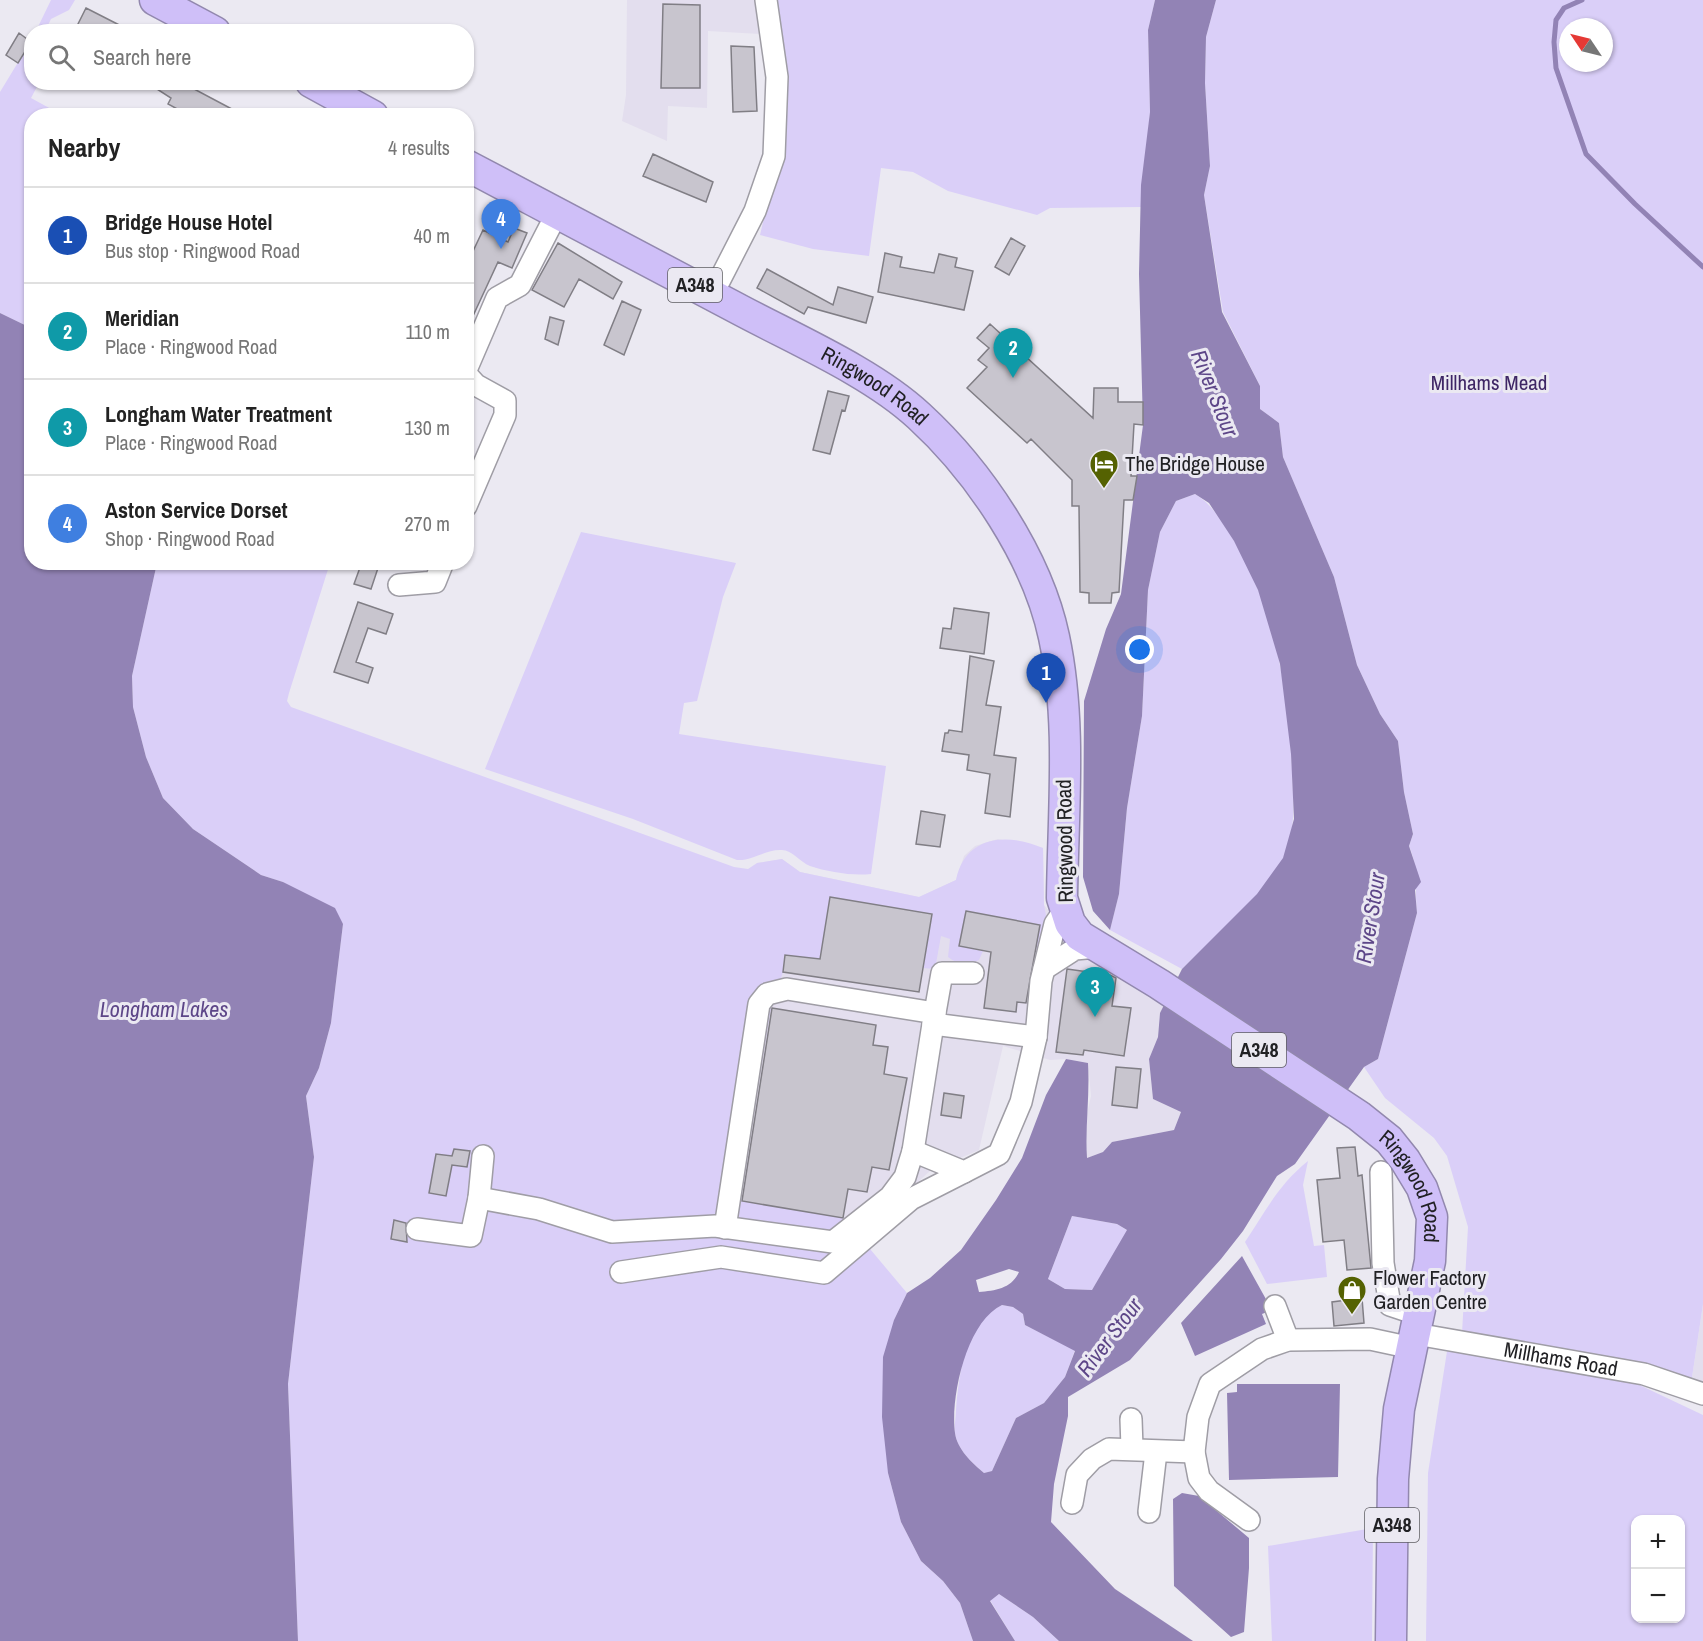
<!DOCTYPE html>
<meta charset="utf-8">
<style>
:root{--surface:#fff;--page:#f6f6f6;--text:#222;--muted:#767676;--line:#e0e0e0;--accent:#ea580c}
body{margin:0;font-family:"Archivo Narrow",sans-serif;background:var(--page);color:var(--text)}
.controls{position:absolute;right:18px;bottom:18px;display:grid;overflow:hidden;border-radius:12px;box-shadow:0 2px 4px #0004}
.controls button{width:54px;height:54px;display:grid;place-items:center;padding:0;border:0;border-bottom:2px solid var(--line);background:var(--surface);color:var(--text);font:30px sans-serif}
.compass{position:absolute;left:1559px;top:18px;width:54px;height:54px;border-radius:50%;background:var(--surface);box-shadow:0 2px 4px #0004;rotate:305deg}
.you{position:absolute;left:1140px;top:650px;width:21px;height:21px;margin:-15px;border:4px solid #fff;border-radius:50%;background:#1a73e8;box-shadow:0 0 0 9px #1a73e833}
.badge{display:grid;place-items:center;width:39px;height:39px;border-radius:50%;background:var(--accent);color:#fff;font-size:20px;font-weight:700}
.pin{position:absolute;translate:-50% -50px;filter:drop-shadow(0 2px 3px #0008)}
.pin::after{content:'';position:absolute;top:32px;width:21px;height:18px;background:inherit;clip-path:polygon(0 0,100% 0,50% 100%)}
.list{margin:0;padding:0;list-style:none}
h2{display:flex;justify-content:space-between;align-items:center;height:78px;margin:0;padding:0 24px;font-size:26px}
h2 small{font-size:20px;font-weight:400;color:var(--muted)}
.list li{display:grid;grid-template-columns:39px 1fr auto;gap:18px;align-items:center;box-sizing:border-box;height:96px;padding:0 24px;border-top:2px solid var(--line)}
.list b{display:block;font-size:22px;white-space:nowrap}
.list p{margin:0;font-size:20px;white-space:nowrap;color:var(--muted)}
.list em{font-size:20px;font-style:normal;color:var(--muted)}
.icon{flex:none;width:33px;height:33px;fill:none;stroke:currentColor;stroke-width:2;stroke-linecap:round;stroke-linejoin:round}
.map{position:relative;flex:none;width:1703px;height:1641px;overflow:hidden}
.search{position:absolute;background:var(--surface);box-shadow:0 2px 4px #0004;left:24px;top:24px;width:450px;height:66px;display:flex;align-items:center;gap:15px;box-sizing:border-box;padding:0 21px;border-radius:24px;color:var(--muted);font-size:22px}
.panel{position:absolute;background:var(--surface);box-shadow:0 2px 4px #0004;left:24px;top:108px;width:450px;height:462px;border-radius:24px}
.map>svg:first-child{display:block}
</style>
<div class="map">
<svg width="1703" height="1641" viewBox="0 0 1703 1641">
<rect width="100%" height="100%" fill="#ebe9f2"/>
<path fill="#e3deee" d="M627,0H772L777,35L708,31L707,108L668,106L667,141L622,121L626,95Z
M998,839L1043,848L1044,905L1069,935L1167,999L1160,1013L1158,1037L1149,1059L1153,1099L1181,1112L1174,1130L1113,1142L1103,1152L1087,1158V1114L1091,1096L1088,1063L1066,1059L1050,1060L1003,1046L979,1150L930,1171L832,1259L720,1243L757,863L782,859L800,872L919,897L956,880L964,856L975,846Z
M1703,1304V1388L1691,1384Z"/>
<path fill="#dacff8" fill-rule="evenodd" d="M51,0H75L69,10L51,19L45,31H36Z
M772,0H1155L1148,30L1150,112L1141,207L1050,208L1037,215L948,191L913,172L881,168L869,256L813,249L760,235L771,188Z
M1216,0H1703V1304L1691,1384L1462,1333L1468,1227L1447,1156L1434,1138L1385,1098L1364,1067L1378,1059L1417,913C1414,886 1420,872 1409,846L1413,834L1404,792L1398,741L1380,714L1357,665L1334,577L1283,457L1279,423L1260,409V386L1223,312L1204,195L1210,166L1205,83L1206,37ZM1568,27H1604V63H1568Z
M31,41L32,82L39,83L31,98L62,115L32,116L31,328L0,313V92Z
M1195,494C1211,504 1218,516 1228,531C1274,601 1288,688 1292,769C1293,799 1297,831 1283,859C1263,899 1214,937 1182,969L1110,930L1119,894L1127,808L1142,716L1148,590L1160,532L1176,501Z
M581,532L736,563L723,597L697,701L684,703L679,734L886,766L871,874C852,876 828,872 810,866C800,862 792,850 782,850C765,849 753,861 737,860L633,819L485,769Z
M157,563H330L289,693L287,701L291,707L734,867L748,869L757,863L782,859L800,872L919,897L956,880C965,836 1006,832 1043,848L1044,905L1048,926L1042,945L1035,950L1039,925L1016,920L1010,953L1003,918L966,911L959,946L983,951L979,960C968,965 958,965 948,957L950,939L941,936L935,969L923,968L932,914L830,897L820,959L784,955L783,972L771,1008L739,1200L844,1218L907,1293L894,1320L888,1473L901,1522L921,1561L943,1581L960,1603L973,1641H298L288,1384L314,1157L306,1096L319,1068L331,1023L343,924L283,882L261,875L193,829L163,798L146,757L133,707L132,676Z
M1308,1161L1303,1185L1314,1246L1324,1245L1327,1277L1267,1284L1245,1242C1266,1211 1278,1185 1308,1161Z
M1072,1216L1117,1224L1128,1231L1092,1290L1065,1289L1048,1279Z
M1002,1305L1013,1307L1023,1314L1025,1325L1075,1350L1065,1377L1044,1403L1016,1418L992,1471L984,1473C972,1463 957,1449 955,1433C954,1426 956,1417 956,1410C959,1374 965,1321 1002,1305Z
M1448,1345L1612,1372L1703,1415V1641H1426L1428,1473ZM1636,1520H1680V1618H1636Z
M1373,1528L1372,1641H1272L1268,1546Z
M999,1594L1033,1617L1059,1641H1015L990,1600Z"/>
<path fill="#9283b5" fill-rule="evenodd" d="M1155,0H1216L1206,37L1205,83L1210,166L1204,195L1222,312L1260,386V409L1279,423L1283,457L1334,577L1357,665L1380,714L1398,741L1404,792L1413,834L1409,846L1421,882L1415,890L1417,913L1378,1059L1364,1067L1295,1164L1277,1176L1243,1231L1221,1259L1130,1360L1068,1397V1416L1054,1484L1051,1522L1115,1589L1193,1641H1059L1033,1617L999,1594L990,1601L1015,1641H973L960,1603L943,1581L921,1561L901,1522L888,1473L882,1417L883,1357L894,1320L907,1293L930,1278L961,1250L996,1200L1022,1158L1046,1095L1066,1059L1088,1063C1090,1095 1085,1126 1087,1158L1103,1152L1112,1142L1174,1130L1181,1112L1153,1099L1149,1059L1158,1037L1160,1013L1182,969L1257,894L1283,858L1294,819L1291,754L1280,664L1258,590L1234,541L1209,503L1195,494L1176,501L1160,532L1148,590L1142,716L1127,808L1119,894L1110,930L1093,911L1083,877L1084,701L1106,629L1121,594L1143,425L1139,274L1141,185L1150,112L1148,30ZM1072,1216L1117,1224L1127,1230L1092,1290L1065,1289L1048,1279ZM1009,1269L1019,1272C1012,1288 996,1291 979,1292L976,1280ZM1002,1305L1013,1307L1023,1314L1025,1325L1075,1351L1065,1377L1044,1403L1016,1418L992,1471L984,1473C972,1463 957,1449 955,1433C950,1397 967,1321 1002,1305Z
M0,313L31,328L32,562L157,563L132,676L133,707L146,757L163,798L193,829L261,875L283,882L335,908L343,924L331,1023L319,1068L306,1096L314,1157L288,1384L298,1641H0Z
M1242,1256L1272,1310L1262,1314L1266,1324L1195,1356L1181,1323Z
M1237,1384H1340L1338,1477L1229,1480L1227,1393L1237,1392Z
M1182,1493L1199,1496L1249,1538V1568L1244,1632L1231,1637L1174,1586L1173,1499Z"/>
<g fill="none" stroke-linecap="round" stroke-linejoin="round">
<path stroke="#9283b5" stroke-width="5" d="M1582,0L1564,8L1556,20L1554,42L1556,68L1586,154L1635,204L1703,267"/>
</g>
<path fill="#c8c5ce" stroke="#807e85" stroke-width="1.5" d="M663,4L700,5V88H661Z
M86,8L133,32H74Z
M19,33L31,42L18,63L6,55Z
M731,46L754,47L757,111L733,112Z
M146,82H181L245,116H190L168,104L171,98Z
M653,154L713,182L706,202L643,176Z
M514,228L527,233L512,268L498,262L466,331V266L483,230L508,242Z
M1011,238L1025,246L1009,275L995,267Z
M558,243L622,282L613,299L579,279L564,307L532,290Z
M885,253L902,257L900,267L934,273L939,254L957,258L955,267L973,271L964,310L878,292Z
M767,269L833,305L838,287L873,297L866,323L808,307L804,314L757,288Z
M622,301L641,310L624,355L604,345Z
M550,317L564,321L558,345L545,339Z
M990,324L1093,418L1094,388H1118V402H1143V425L1134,424L1131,476H1137L1133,500H1124L1119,592L1112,593L1111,603H1089V593L1080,592L1079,506H1072V480L1031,439L1027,443L967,388L987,367L978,360L989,348L977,338Z
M828,391L849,396L845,411L842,410L830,454L813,450Z
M362,562L378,568L371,589L354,584Z
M358,602L393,614L386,634L368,628L356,662L373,668L368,683L334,672Z
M954,608L989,613L984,654L940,648L943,628L951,629Z
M970,656L994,661L986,705L1001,707L994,755L1016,758L1010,817L985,813L990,774L967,770L969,755L942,751L945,733H948L949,730L962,732Z
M921,811L945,815L940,847L916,844Z
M830,897L932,914L919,992L783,972L785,955L820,959Z
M966,911L1040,925L1026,1003L1017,1002L1016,1012L984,1008L991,952L959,946Z
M1067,969L1110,975L1116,978L1112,1006L1131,1008L1124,1056L1084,1050L1083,1055L1056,1052Z
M772,1008L876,1025L873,1045L888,1047L884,1074L907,1078L889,1170L872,1167L867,1192L848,1189L843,1218L742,1201Z
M1116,1067L1141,1069L1137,1108L1112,1105Z
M944,1093L964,1096L961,1118L941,1115Z
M1355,1147L1358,1176L1362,1175L1371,1268L1347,1270L1344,1240L1323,1242L1317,1180L1340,1178L1337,1148Z
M454,1149L470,1151L467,1167L452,1165L446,1196L429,1193L436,1154L452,1156Z
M394,1220L406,1223L407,1242L391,1239Z
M1362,1298L1364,1323L1334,1326L1332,1302Z"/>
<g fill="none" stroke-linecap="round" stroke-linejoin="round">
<g stroke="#9f9da5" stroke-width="24">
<g id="minor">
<path d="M712,295L755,211L774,156L777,77L766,0"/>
<path d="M466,370L497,298L520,285L557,213"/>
<path d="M466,374L476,385L505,401V415L466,506"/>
<path d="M399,585L435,582L443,562"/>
<path d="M1044,969L1075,949L1097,947"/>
<path d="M973,973H942L933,1024L1036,1037"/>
<path d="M913,1151L933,1024"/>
<path d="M483,1156L479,1198L539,1209L612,1232L715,1226L833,1242L890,1197L905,1177L913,1151L964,1172L999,1154L1021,1102L1036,1037L1041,981L1055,924L1066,908"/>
<path d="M1381,1172L1383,1263L1390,1305L1420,1315"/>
<path d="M725,1228L759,1004L767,994L787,989L935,1013"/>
<path d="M417,1229L471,1236L479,1198"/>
<path d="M621,1272L721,1257L824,1273L911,1199L964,1172"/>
<path d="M1275,1306L1288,1340"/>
<path id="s1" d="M1416,1334L1644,1374L1703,1394"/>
<path d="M1131,1419L1132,1448"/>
<path d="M1194,1452L1199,1478L1209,1491L1249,1520"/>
<path d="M1072,1503L1077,1475L1092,1459L1109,1449L1194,1452L1198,1417L1210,1384L1262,1349L1288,1340L1370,1339L1412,1348"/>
<path d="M1149,1512L1156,1452"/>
</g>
</g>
<g stroke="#9288ae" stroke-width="33">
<g id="highway">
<path d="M155,0L215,32"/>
<path d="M311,82L373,116"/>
<path id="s2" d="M466,165C559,214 652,263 744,312C799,341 874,374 919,416C979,471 1037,557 1054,637C1072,722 1063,811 1062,898L1070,923L1080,936L1159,984L1359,1116L1389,1140L1405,1160L1422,1188L1432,1217L1430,1261L1399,1409L1393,1479L1391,1641"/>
</g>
</g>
<use href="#minor" stroke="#fff" stroke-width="21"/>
<use href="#highway" stroke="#cfbff8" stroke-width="30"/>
</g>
<defs>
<g id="hotel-pin" transform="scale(1.5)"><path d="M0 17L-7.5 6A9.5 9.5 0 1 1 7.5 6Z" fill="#556202" stroke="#ebe9f2"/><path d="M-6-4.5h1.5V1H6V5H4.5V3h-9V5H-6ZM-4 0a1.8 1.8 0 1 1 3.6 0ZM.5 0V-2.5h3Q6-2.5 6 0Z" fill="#fff"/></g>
<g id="shop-pin" transform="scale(1.5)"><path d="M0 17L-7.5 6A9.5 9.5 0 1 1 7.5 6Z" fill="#556202" stroke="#ebe9f2"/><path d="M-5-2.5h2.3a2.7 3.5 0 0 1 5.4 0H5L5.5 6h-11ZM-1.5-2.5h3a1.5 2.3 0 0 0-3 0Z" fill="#fff"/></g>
</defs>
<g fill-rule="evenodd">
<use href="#hotel-pin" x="1104" y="464"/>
<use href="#shop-pin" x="1352" y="1290"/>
</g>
<g text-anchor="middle" stroke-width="6" stroke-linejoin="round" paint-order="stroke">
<g fill="#ebe9f2" stroke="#5e5d62" stroke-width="1.5">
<rect x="668" y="268" width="54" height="34" rx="4.5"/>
<rect x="1232" y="1033" width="54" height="34" rx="4.5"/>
<rect x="1365" y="1508" width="54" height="34" rx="4.5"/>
</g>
<g font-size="20" font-weight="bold" fill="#212124">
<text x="695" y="292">A348</text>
<text x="1259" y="1057">A348</text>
<text x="1392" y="1532">A348</text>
</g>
<g font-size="21" fill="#3e2665" stroke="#ebe9f2">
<text x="1489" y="390">Millhams Mead</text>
</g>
<g font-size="21" fill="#212124" stroke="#ebe9f2">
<text dy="7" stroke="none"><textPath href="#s2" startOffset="465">Ringwood Road</textPath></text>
<text transform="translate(1065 841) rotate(-91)" y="7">Ringwood Road</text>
<text dy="7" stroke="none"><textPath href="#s2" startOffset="1509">Ringwood Road</textPath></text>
<text dy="7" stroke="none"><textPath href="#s1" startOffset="147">Millhams Road</textPath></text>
</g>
<g font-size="21" fill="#212124" stroke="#ebe9f2" text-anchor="start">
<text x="1125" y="471">The Bridge House</text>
<text x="1373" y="1285">Flower Factory<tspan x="1373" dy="24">Garden Centre</tspan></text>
</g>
<g font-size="22" font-style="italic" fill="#5d4688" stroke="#ebe9f2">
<text transform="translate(1215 393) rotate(68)" y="8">River Stour</text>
<text transform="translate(1370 918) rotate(-81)" y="8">River Stour</text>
<text x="164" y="1017">Longham Lakes</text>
<text transform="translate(1109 1337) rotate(-53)" y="8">River Stour</text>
</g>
</g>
</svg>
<div class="controls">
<button>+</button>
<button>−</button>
</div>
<svg class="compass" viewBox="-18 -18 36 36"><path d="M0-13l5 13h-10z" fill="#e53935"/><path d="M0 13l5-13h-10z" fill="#767676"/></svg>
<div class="you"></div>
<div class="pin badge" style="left:1046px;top:703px;background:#1a4fb4">1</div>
<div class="pin badge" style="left:1013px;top:378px;background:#0f9aa8">2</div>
<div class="pin badge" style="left:1095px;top:1017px;background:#0f9aa8">3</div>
<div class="pin badge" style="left:501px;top:249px;background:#3f7fe0">4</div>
<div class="search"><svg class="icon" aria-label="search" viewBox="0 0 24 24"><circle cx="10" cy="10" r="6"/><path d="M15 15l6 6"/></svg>Search here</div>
<section class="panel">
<h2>Nearby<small>4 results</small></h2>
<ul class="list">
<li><span class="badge" style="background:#1a4fb4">1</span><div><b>Bridge House Hotel</b><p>Bus stop · Ringwood Road</p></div><em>40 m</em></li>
<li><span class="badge" style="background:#0f9aa8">2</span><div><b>Meridian</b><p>Place · Ringwood Road</p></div><em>110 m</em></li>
<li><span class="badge" style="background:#0f9aa8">3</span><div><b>Longham Water Treatment</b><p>Place · Ringwood Road</p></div><em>130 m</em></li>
<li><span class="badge" style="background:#3f7fe0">4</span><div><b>Aston Service Dorset</b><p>Shop · Ringwood Road</p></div><em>270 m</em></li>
</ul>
</section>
</div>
